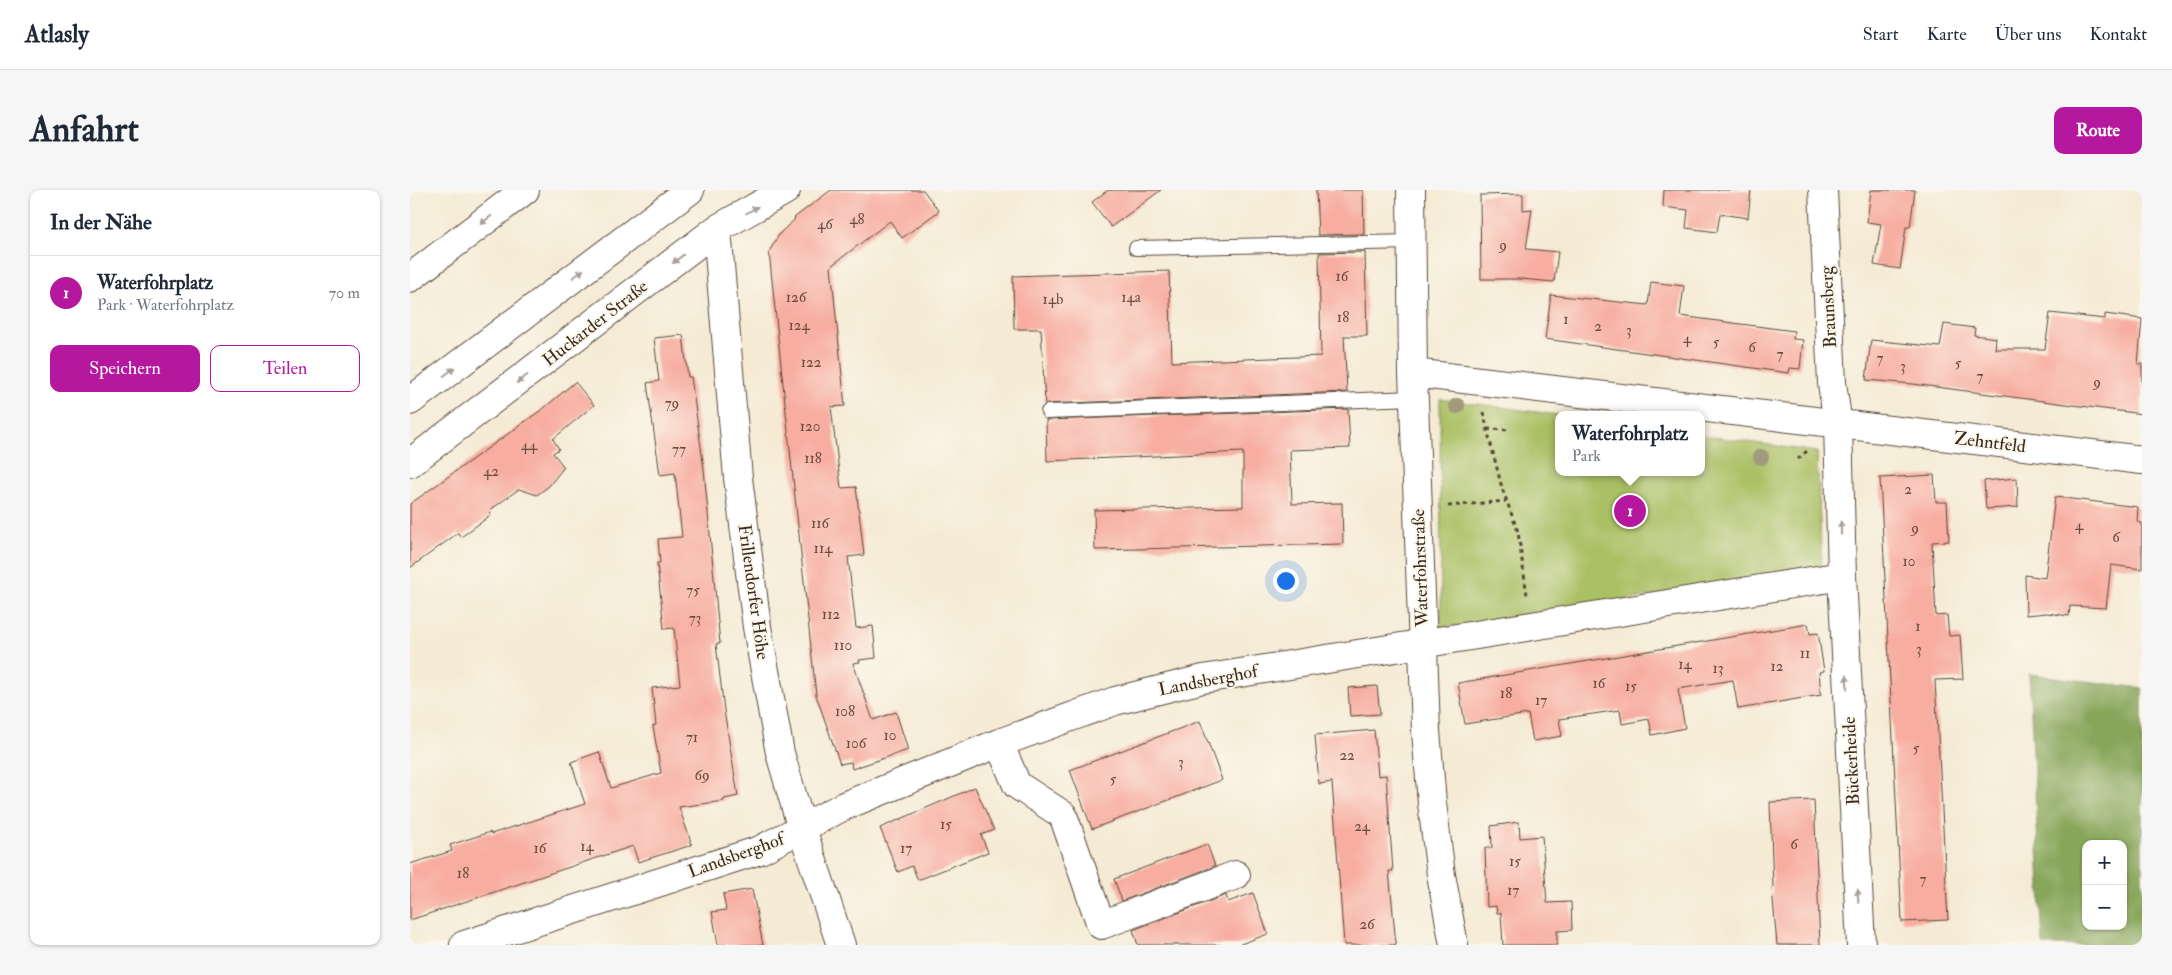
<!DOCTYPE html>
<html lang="de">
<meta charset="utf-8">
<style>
:root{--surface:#fff;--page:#f6f6f7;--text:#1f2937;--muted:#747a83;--line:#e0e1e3;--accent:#b5179e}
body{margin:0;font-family:"IM FELL Double Pica",serif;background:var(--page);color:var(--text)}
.controls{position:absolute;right:15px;bottom:15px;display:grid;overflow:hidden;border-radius:10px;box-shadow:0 1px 4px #0004}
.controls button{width:45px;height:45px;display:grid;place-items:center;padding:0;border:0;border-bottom:1px solid var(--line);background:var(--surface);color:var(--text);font:25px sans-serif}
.you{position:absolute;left:875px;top:390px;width:18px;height:18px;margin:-12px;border:4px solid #fff;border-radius:50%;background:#1a73e8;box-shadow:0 0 0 8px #1a73e833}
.badge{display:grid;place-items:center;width:32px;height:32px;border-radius:50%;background:var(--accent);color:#fff;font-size:16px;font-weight:700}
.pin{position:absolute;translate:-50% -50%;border:2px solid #fff;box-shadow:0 1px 5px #0006}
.popup{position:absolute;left:1145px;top:221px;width:150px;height:65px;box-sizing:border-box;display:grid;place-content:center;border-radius:10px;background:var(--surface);filter:drop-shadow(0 1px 4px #0005);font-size:16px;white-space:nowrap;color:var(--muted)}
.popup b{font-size:19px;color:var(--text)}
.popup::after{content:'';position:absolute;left:50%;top:100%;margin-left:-10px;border:10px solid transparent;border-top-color:var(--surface)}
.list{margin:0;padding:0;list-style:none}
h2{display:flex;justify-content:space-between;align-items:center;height:65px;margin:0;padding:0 20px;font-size:21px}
h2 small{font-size:16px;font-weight:400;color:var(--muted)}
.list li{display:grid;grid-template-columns:32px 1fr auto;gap:15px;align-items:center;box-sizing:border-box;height:75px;padding:0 20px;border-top:1px solid var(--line)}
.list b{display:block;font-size:19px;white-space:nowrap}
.list p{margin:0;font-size:16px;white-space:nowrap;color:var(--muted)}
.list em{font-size:16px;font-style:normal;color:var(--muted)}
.actions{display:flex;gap:10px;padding:15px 20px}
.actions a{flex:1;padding:11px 0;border:1px solid var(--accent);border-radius:10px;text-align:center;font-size:18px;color:var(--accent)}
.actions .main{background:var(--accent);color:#fff}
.map{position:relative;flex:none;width:1732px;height:755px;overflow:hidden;border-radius:10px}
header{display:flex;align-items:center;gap:30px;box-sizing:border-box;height:70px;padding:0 25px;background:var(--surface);border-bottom:1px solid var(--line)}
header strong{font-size:24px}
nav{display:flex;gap:28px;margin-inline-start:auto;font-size:18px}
.intro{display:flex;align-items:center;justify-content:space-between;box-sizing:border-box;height:120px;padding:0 30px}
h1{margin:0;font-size:35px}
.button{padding:12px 22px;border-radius:10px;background:var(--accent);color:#fff;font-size:18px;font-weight:700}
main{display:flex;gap:30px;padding:0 30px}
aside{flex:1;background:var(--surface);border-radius:10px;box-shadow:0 1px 4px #0004}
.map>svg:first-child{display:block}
</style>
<header>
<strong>Atlasly</strong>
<nav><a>Start</a><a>Karte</a><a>Über uns</a><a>Kontakt</a></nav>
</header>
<div class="intro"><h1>Anfahrt</h1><a class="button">Route</a></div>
<main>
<aside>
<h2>In der Nähe<small></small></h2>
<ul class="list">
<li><span class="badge">1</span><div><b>Waterfohrplatz</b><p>Park · Waterfohrplatz</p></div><em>70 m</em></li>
</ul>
<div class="actions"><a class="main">Speichern</a><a>Teilen</a></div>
</aside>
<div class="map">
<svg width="1732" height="755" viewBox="0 0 1732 755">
<rect width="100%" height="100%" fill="#fbf7ec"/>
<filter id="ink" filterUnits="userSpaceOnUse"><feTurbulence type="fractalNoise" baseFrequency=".02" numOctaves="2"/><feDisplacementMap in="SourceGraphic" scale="10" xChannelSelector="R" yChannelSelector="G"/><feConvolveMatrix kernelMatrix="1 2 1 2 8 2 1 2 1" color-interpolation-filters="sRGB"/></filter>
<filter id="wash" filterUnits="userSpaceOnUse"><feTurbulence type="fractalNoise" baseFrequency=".0096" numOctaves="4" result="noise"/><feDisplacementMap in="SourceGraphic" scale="20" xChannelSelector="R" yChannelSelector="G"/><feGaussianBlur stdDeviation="1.12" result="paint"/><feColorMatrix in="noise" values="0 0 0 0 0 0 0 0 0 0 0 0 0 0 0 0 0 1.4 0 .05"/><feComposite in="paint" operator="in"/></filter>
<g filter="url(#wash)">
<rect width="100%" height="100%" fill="#f5ebd5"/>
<path fill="#aac065" stroke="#727542" d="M1030,209L1149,225V282H1291V245L1407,262L1412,380L1031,438Z"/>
<path fill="#87a65a" stroke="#61683c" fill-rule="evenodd" d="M1619,484L1732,498V755H1633ZM1676,654H1713V736H1676Z"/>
<g id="blocks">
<path fill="#f7ada0" d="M421,0H513L529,21L492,48L480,31L421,76L435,216L421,217L431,298L446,297L454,365L438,367L446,438L463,436L466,468L449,470L450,472L443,473L463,530L486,522L498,560L442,579L441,572L430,574L406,505L359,62L370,43L385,29L384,28Z
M698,0H751L701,37L682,12Z
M906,0H953L954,44L908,45Z
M1254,0H1341L1338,28L1310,24L1307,42L1276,38L1278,20L1253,17Z
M1461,0H1505L1500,37H1496L1490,79L1464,75L1471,34L1457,32Z
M1113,4V20L1122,19L1116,59L1148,62L1144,92L1111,89H1071L1070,5Z
M955,62L957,146H934L937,202L635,214L631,139H604L603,86L759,81L762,172L911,166L909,63Z
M1241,92L1274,96L1270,126L1384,141L1383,149L1393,150L1390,179L1380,178L1379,183L1135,149L1141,105L1238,115Z
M1640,123L1695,129V124L1732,129L1728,174H1732V224L1503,194L1456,190L1461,150L1530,157L1534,134L1565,138L1564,145L1586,148L1585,159H1635Z
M273,145L278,187H281L294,279L310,454H306L314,520L328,606L314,609V611L269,617L282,655L228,672L223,656L0,730V674L42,661L40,655L80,642L81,644L175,614L161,572L189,562L201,598L251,583L243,536L246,535L242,498L270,495L264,438L254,439L247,373H250L248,349L272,347L265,283L250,285L237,193L249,191L244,148Z
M165,192L184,215L143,249L149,259L143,263L154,277L139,296L127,305L109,299L79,321L81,325L51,347L48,343L0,378V314L134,218Z
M938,219L940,258L880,260L882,314L932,313L933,354L685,360L684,320L833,317V262L637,271L636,230Z
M1524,285L1526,312H1537L1539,351L1522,352L1526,426L1537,425L1539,446L1550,445L1553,489L1525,490L1538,730L1492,732L1470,288Z
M1607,288L1608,317L1576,319L1574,291Z
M1645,307L1728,317L1727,332L1732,333V379L1701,375L1696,418L1660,416L1659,426L1637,423L1616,425L1615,385L1635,388Z
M1398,434L1400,444L1408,443L1414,481L1409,482L1411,505L1328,519L1323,490L1268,499L1275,538L1242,545L1239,529L1212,534L1210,520L1149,529L1152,546L1123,551L1118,524L1055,534L1048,493Z
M967,496L970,524L940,526L938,498Z
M790,531L812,590L682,639L660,580Z
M964,540L968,586L976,585L983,681H979L986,755H934L922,592L909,594L905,545Z
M565,597L584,640L571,645L578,662L508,690L502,676L488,682L470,638Z
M1404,610L1410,755H1367L1362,698H1363L1360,612Z
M1109,632L1110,648L1132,646L1137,713L1161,712L1162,740L1147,741V755H1093L1091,723H1087L1086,716L1077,717L1075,658H1082L1081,636Z
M797,654L805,676L712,711L704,689Z
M342,699L353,755H308L302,722L316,720L313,704Z
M843,703L858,744L828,755H728L723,740L816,705L818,712Z"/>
</g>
</g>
<g filter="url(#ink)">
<use href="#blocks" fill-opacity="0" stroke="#574739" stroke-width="1"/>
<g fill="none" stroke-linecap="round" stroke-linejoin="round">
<g stroke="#574739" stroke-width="16">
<path id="lane" d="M726,58L1002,52
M638,222L1004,208"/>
</g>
<g stroke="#574739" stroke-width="30">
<path id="street" d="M1001,0L1003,183L1016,541L1022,613L1031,685L1044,755
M1413,0L1422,193L1428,235L1432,386L1451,755
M307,39L328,288L347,437L370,563L392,639L431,755
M1003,183L1732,270
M0,273L307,39L376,0
M589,553L607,595L653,625L691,735L826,685
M54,755L350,660L434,616L589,553L705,511L793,489L1432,386"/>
</g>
<g stroke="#574739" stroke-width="30">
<path id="highway" d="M0,88L115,0
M0,211L280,0"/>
</g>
<path stroke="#574739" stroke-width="3" stroke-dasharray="4 4" stroke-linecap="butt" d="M1074,222L1077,239L1092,298L1108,342L1117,405
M1077,239L1100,240
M1388,269L1397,261
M1038,316L1096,311"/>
<use href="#lane" stroke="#fff" stroke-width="14"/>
<use href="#street" stroke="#fff" stroke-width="28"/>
<use href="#highway" stroke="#fff" stroke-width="28"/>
</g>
<g fill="#a19a7c">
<circle cx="1047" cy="216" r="8"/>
<circle cx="1351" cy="267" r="8"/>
</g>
<defs><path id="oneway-solid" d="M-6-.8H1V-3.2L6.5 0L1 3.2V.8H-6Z" transform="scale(1.25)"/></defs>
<g fill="#a79f9a">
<use href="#oneway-solid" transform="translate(342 20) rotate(-30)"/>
<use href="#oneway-solid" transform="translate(76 30) rotate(142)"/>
<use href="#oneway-solid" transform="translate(268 69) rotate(142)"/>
<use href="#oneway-solid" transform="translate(168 84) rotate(-37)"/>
<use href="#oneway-solid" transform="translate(39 182) rotate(-37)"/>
<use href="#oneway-solid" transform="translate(112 189) rotate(143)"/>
<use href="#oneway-solid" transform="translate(1431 338) rotate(-91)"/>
<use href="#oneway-solid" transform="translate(1437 492) rotate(-93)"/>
<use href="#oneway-solid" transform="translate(1448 706) rotate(-93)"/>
</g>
</g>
<g text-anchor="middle" stroke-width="4" stroke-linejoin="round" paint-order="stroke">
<g font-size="15" fill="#6a4b3e">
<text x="447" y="34">48</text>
<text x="415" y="39">46</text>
<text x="1093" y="60">9</text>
<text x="932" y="91">16</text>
<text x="386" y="112">126</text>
<text x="721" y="112">14a</text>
<text x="643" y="114">14b</text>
<text x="933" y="132">18</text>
<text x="1156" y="134">1</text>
<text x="389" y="140">124</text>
<text x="1188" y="141">2</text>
<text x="1219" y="145">3</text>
<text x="1277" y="153">4</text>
<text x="1306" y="157">5</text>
<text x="1342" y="162">6</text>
<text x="1370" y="169">7</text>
<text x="1470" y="173">7</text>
<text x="401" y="177">122</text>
<text x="1548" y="178">5</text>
<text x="1493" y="181">3</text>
<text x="1570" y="191">7</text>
<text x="1687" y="197">9</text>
<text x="262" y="218">79</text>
<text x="400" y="241">120</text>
<text x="119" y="260">44</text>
<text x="269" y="264">77</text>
<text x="403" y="273">118</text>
<text x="81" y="286">42</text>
<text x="1498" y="304">2</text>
<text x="410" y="338">116</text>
<text x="1669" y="340">4</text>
<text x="1505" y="343">9</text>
<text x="1706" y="352">6</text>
<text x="413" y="363">114</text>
<text x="1499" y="376">10</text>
<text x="283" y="405">75</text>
<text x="421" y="429">112</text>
<text x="285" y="433">73</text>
<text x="1508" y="441">1</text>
<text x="433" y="460">110</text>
<text x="1509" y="464">3</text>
<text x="1395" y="468">11</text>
<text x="1275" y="479">14</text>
<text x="1367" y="481">12</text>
<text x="1308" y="483">13</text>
<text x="1189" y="498">16</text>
<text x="1221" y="501">15</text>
<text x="1096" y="508">18</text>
<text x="1131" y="515">17</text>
<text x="435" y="526">108</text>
<text x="480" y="550">10</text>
<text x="282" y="552">71</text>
<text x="446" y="558">106</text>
<text x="1506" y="563">5</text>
<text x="937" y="570">22</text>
<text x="771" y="577">3</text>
<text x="292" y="590">69</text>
<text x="703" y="594">5</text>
<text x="536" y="639">15</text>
<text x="952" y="641">24</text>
<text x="1384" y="659">6</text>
<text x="177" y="661">14</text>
<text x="130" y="663">16</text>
<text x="496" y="663">17</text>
<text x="1105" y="676">15</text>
<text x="53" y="688">18</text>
<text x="1513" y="694">7</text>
<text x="1103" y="705">17</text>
<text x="957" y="739">26</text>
</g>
<g font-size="18" fill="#3b2a1e" stroke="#fbf7ec">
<text transform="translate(1418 117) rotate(-93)" y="6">Braunsberg</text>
<text transform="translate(185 133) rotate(-38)" y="6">Huckarder Straße</text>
<text transform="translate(1580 252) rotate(7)" y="6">Zehntfeld</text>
<text transform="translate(1010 378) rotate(-92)" y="6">Waterfohrstraße</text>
<text transform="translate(344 402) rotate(82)" y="6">Frillendorfer Höhe</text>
<text transform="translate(798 490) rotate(-11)" y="6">Landsberghof</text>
<text transform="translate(1441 571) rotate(-93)" y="6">Bückerheide</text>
<text transform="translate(326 665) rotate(-20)" y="6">Landsberghof</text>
</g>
</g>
</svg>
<div class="controls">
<button>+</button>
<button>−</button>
</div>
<div class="you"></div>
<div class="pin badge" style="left:1220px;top:321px">1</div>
<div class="popup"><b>Waterfohrplatz</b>Park</div>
</div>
</main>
